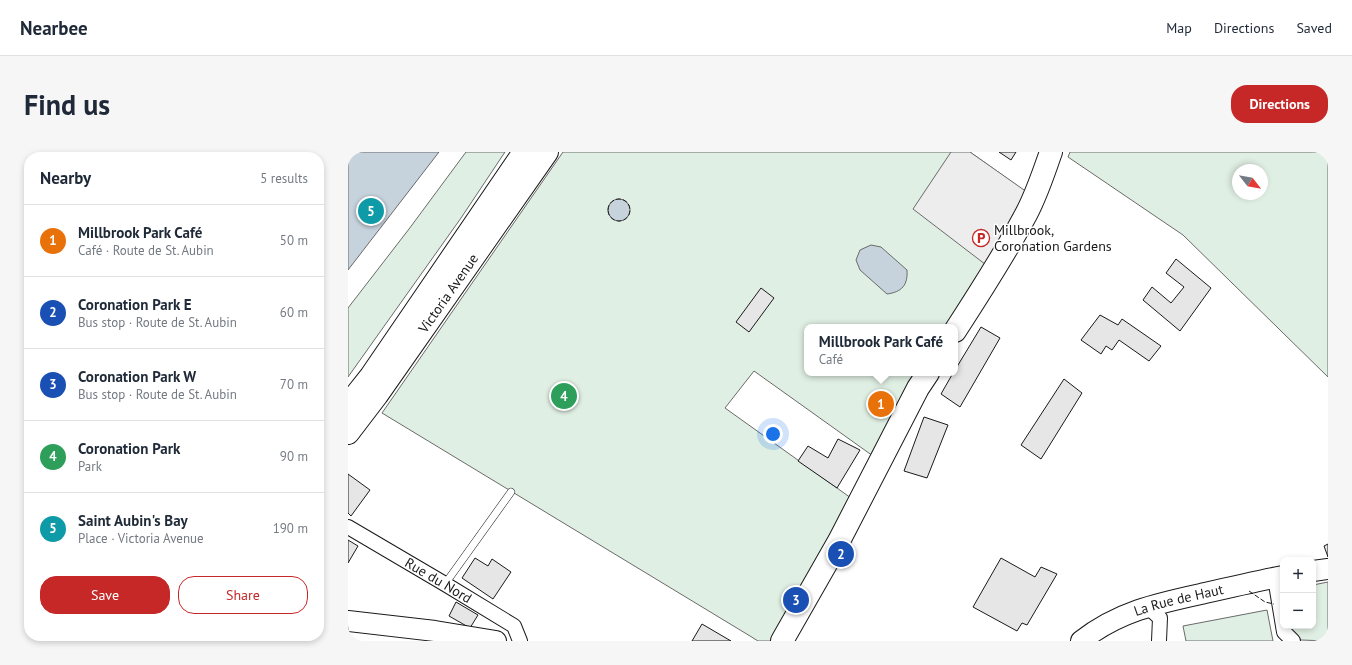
<!DOCTYPE html>
<meta charset="utf-8">
<style>
:root{--surface:#fff;--page:#f6f6f7;--text:#1f2937;--muted:#747a83;--line:#e0e1e3;--accent:#c62828}
body{margin:0;font-family:"PT Sans",sans-serif;background:var(--page);color:var(--text)}
.controls{position:absolute;right:12px;bottom:12px;display:grid;overflow:hidden;border-radius:8px;box-shadow:0 2px 6px #0003}
.controls button{width:36px;height:36px;display:grid;place-items:center;padding:0;border:0;border-bottom:1px solid var(--line);background:var(--surface);color:var(--text);font:20px sans-serif}
.compass{position:absolute;left:884px;top:12px;width:36px;height:36px;border-radius:50%;background:var(--surface);box-shadow:0 2px 6px #0003;rotate:121deg}
.you{position:absolute;left:425px;top:282px;width:14px;height:14px;margin:-10px;border:3px solid #fff;border-radius:50%;background:#1a73e8;box-shadow:0 0 0 6px #1a73e833}
.badge{display:grid;place-items:center;width:26px;height:26px;border-radius:50%;background:var(--accent);color:#fff;font-size:13px;font-weight:700}
.pin{position:absolute;translate:-50% -50%;border:2px solid #fff;box-shadow:0 1px 4px #0006}
.popup{position:absolute;left:456px;top:172px;width:154px;height:52px;box-sizing:border-box;display:grid;place-content:center;border-radius:8px;background:var(--surface);filter:drop-shadow(0 1px 3px #0005);font-size:13px;white-space:nowrap;color:var(--muted)}
.popup b{font-size:15px;color:var(--text)}
.popup::after{content:'';position:absolute;left:50%;top:100%;margin-left:-8px;border:8px solid transparent;border-top-color:var(--surface)}
.list{margin:0;padding:0;list-style:none}
h2{display:flex;justify-content:space-between;align-items:center;height:52px;margin:0;padding:0 16px;font-size:17px}
h2 small{font-size:13px;font-weight:400;color:var(--muted)}
.list li{display:grid;grid-template-columns:26px 1fr auto;gap:12px;align-items:center;box-sizing:border-box;height:72px;padding:0 16px;border-top:1px solid var(--line)}
.list b{display:block;font-size:15px;white-space:nowrap}
.list p{margin:0;font-size:13px;white-space:nowrap;color:var(--muted)}
.list em{font-size:13px;font-style:normal;color:var(--muted)}
.actions{display:flex;gap:8px;padding:12px 16px}
.actions a{flex:1;padding:9px 0;border:1px solid var(--accent);border-radius:16px;text-align:center;font-size:14px;color:var(--accent)}
.actions .main{background:var(--accent);color:#fff}
.map{position:relative;flex:none;width:980px;height:489px;overflow:hidden;border-radius:16px}
header{display:flex;align-items:center;gap:24px;box-sizing:border-box;height:56px;padding:0 20px;background:var(--surface);border-bottom:1px solid var(--line)}
header strong{font-size:19px}
nav{display:flex;gap:22px;margin-inline-start:auto;font-size:14px}
.intro{display:flex;align-items:center;justify-content:space-between;box-sizing:border-box;height:96px;padding:0 24px}
h1{margin:0;font-size:28px}
.button{padding:10px 18px;border-radius:16px;background:var(--accent);color:#fff;font-size:14px;font-weight:700}
main{display:flex;gap:24px;padding:0 24px}
aside{flex:1;background:var(--surface);border-radius:16px;box-shadow:0 2px 6px #0003}
.map>svg:first-child{display:block}
</style>
<header>
<strong>Nearbee</strong>
<nav><a>Map</a><a>Directions</a><a>Saved</a></nav>
</header>
<div class="intro"><h1>Find us</h1><a class="button">Directions</a></div>
<main>
<aside>
<h2>Nearby<small>5 results</small></h2>
<ul class="list">
<li><span class="badge" style="background:#e8710a">1</span><div><b>Millbrook Park Café</b><p>Café · Route de St. Aubin</p></div><em>50 m</em></li>
<li><span class="badge" style="background:#1a4fb4">2</span><div><b>Coronation Park E</b><p>Bus stop · Route de St. Aubin</p></div><em>60 m</em></li>
<li><span class="badge" style="background:#1a4fb4">3</span><div><b>Coronation Park W</b><p>Bus stop · Route de St. Aubin</p></div><em>70 m</em></li>
<li><span class="badge" style="background:#2e9e5b">4</span><div><b>Coronation Park</b><p>Park</p></div><em>90 m</em></li>
<li><span class="badge" style="background:#0f9aa8">5</span><div><b>Saint Aubin's Bay</b><p>Place · Victoria Avenue</p></div><em>190 m</em></li>
</ul>
<div class="actions"><a class="main">Save</a><a>Share</a></div>
</aside>
<div class="map">
<svg width="980" height="489" viewBox="0 0 980 489">
<rect width="100%" height="100%" fill="#fff"/>
<path fill="#e0efe3" stroke="#6a6a6a" fill-rule="evenodd" d="M118,0H157L113,66L0,225V156L61,77Z
M215,0H622L681,42L601,175H459V221H572L525,304L406,219L377,256L503,346L424,489H410L402,484L34,261Z
M722,0H980V225L835,83L720,5ZM890,18H914V42H890Z
M980,430V489L953,488L941,478V474H965V433Z
M919,458L925,489H838L835,474Z"/>
<path fill="#ededed" stroke="#6a6a6a" d="M603,0H622L686,45L646,119L565,57Z"/>
<path fill="#c6d2dc" stroke="#6a6a6a" d="M0,0H91L0,118Z
M260 58a11 11 0 1 1 22 0a11 11 0 1 1-22 0Z
M523,93L533,95L559,118C560,133 554,140 539,142L512,118L508,108L512,98Z"/>
<path fill="#e6e6e6" stroke="#1a1a1a" d="M651,0H668L663,8Z
M828,107L863,136L832,179L795,148L804,135L823,151L836,135L818,121Z
M413,136L426,146L401,180L388,170Z
M752,163L770,173L774,167L813,194L801,209L771,188L764,198L758,194L753,202L733,188Z
M633,175L652,186L612,255L593,242L605,221H607V218Z
M716,227L734,241L693,307L673,293Z
M576,265L600,273L579,326L556,319Z
M490,287L512,298L489,336L450,309L460,294L480,306Z
M0,322L22,338L3,364L0,361Z
M0,388L10,394L0,411Z
M980,392V405L976,394Z
M127,406L140,414L144,407L163,420L145,447L114,426Z
M653,406L687,425L693,415L709,422L679,473L674,471L669,479L625,455Z
M108,450L130,463L122,476L101,464Z
M354,472L383,489H344Z"/>
<g fill="none" stroke-linecap="round" stroke-linejoin="round">
<g stroke="#1a1a1a" stroke-width="8">
<path id="service" d="M97,432L163,340"/>
</g>
<g stroke="#1a1a1a" stroke-width="16">
<g id="minor">
<path id="s1" d="M0,375L97,432L166,474L172,489"/>
<path d="M927,426L936,480L945,489"/>
<path d="M800,455L812,466L811,489"/>
</g>
</g>
<g stroke="#1a1a1a" stroke-width="22">
<g id="secondary">
<path d="M965,419L980,417"/>
<path d="M0,469L87,479L148,489"/>
<path id="s2" d="M733,489C771,459 811,451 857,441C883,435 909,429 935,424"/>
</g>
</g>
<g stroke="#1a1a1a" stroke-width="24">
<path id="primary" d="M607,179C631,142 655,105 676,66C688,45 695,22 703,0
M434,489L491,389L570,236L580,221"/>
</g>
<g stroke="#1a1a1a" stroke-width="24">
<g id="trunk">
<path d="M0,253L23,224L176,0"/>
<path id="s3" d="M0,281L29,243L199,0"/>
</g>
</g>
<use href="#service" stroke="#fff" stroke-width="7"/>
<use href="#minor" stroke="#fff" stroke-width="14"/>
<use href="#secondary" stroke="#fff" stroke-width="20"/>
<use href="#primary" stroke="#fff" stroke-width="22"/>
<use href="#trunk" stroke="#fff" stroke-width="22"/>
<path stroke="#1a1a1a" stroke-width="1" stroke-dasharray="5 2" stroke-linecap="butt" d="M260 58a11 11 0 1 1 22 0a11 11 0 1 1-22 0Z
M901,439L917,450L926,452"/>
</g>
<defs>
<g id="parking-ring" transform="scale(0.9)"><circle r="9.5" fill="#fff" stroke="#c62828" stroke-width="1.5"/><path d="M-3.5-5.5H1a3.5 3.5 0 0 1 0 7H-1V5.5H-3.5ZM-1-3.4V-.6H.8a1.4 1.4 0 0 0 0-2.8Z" fill="#c62828"/></g>
</defs>
<g fill-rule="evenodd">
<use href="#parking-ring" x="633" y="86"/>
</g>
<g text-anchor="middle" stroke-width="3" stroke-linejoin="round" paint-order="stroke">
<g font-size="14" fill="#1a1a1a" stroke="#fff" text-anchor="start">
<text x="646" y="83">Millbrook,<tspan x="646" dy="16">Coronation Gardens</tspan></text>
</g>
<g font-size="14" fill="#1a1a1a" stroke="#fff">
<text dy="5" stroke="none"><textPath href="#s3" startOffset="172">Victoria Avenue</textPath></text>
<text dy="5" stroke="none"><textPath href="#s1" startOffset="105">Rue du Nord</textPath></text>
<text dy="5" stroke="none"><textPath href="#s2" startOffset="107">La Rue de Haut</textPath></text>
</g>
</g>
</svg>
<div class="controls">
<button>+</button>
<button>−</button>
</div>
<svg class="compass" viewBox="-18 -18 36 36"><path d="M0-13l5 13h-10z" fill="#e53935"/><path d="M0 13l5-13h-10z" fill="#747a83"/></svg>
<div class="you"></div>
<div class="pin badge" style="left:533px;top:252px;background:#e8710a">1</div>
<div class="popup"><b>Millbrook Park Café</b>Café</div>
<div class="pin badge" style="left:493px;top:402px;background:#1a4fb4">2</div>
<div class="pin badge" style="left:448px;top:448px;background:#1a4fb4">3</div>
<div class="pin badge" style="left:216px;top:244px;background:#2e9e5b">4</div>
<div class="pin badge" style="left:23px;top:59px;background:#0f9aa8">5</div>
</div>
</main>
